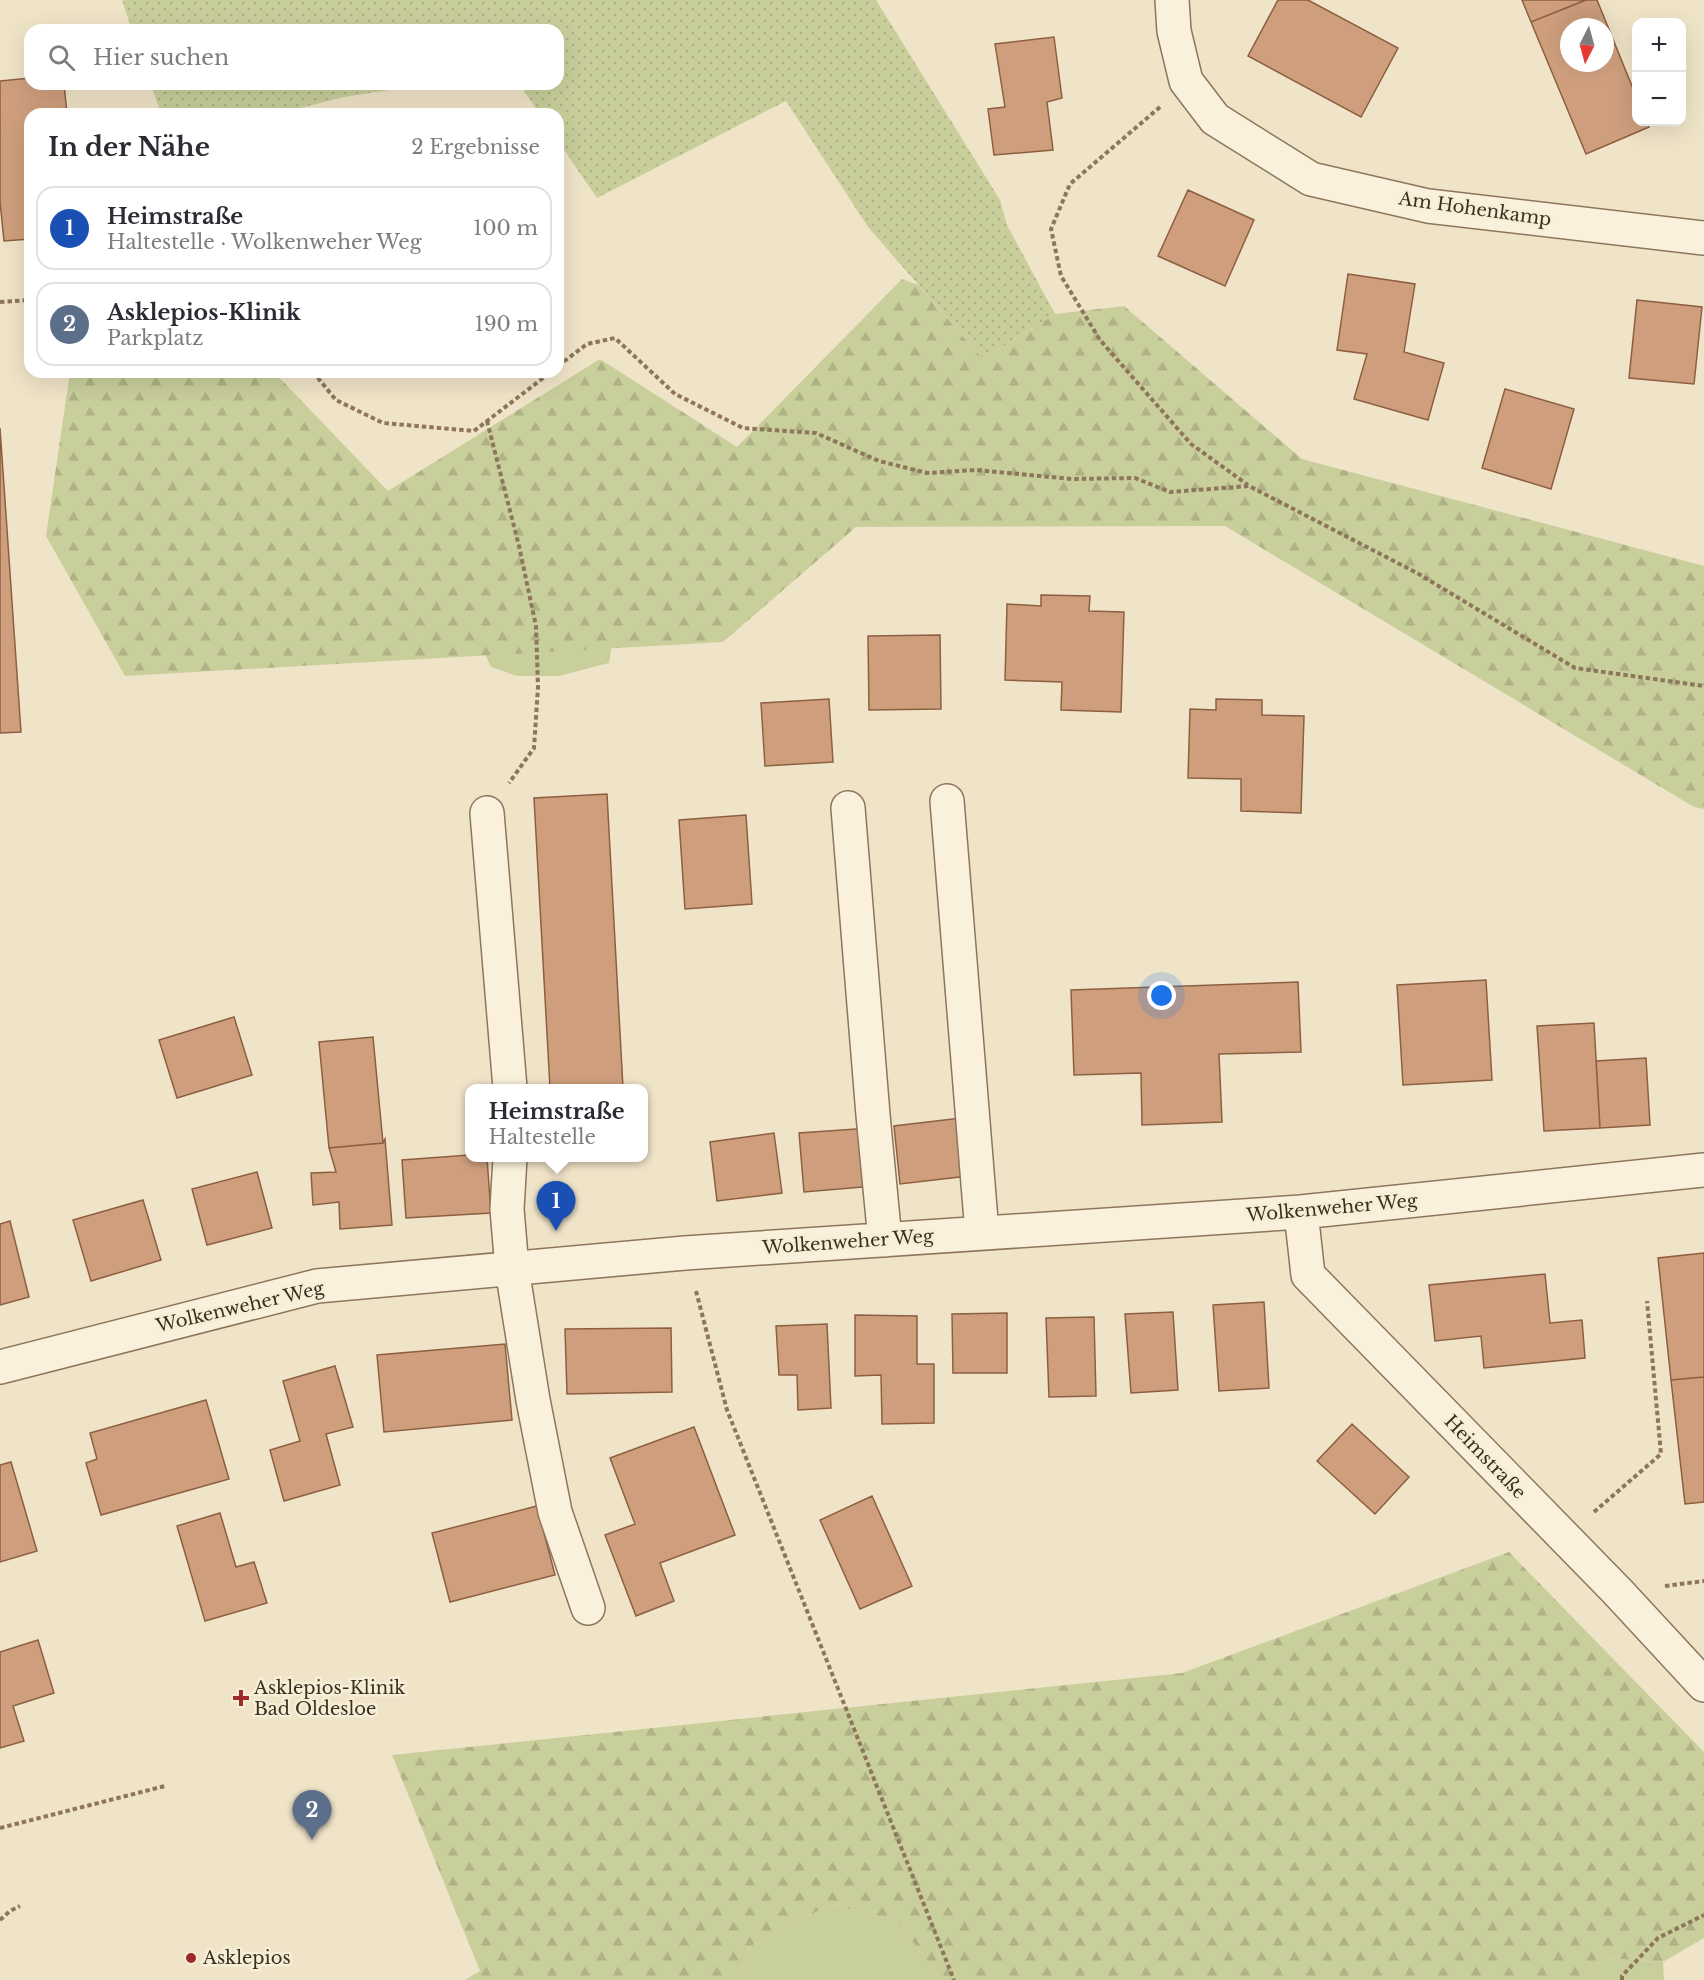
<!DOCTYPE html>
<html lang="de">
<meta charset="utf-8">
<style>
:root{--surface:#fff;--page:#f7f7f7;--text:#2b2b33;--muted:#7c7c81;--line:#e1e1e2;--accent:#9e2a2b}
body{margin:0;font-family:"Libre Baskerville",serif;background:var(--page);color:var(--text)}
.controls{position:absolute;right:18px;top:18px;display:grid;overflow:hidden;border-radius:12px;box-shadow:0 6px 24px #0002}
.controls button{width:54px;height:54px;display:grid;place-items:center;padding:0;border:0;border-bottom:2px solid var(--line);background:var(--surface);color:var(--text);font:30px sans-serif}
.compass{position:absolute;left:1560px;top:18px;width:54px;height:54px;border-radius:50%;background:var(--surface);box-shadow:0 6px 24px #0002;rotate:186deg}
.you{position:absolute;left:1162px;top:996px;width:21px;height:21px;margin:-15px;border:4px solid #fff;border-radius:50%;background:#1a73e8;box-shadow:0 0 0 9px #1a73e833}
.badge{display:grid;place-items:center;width:39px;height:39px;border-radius:50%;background:var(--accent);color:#fff;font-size:20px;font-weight:700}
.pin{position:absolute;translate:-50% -50px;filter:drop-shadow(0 2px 3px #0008)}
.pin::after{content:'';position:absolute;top:32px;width:21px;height:18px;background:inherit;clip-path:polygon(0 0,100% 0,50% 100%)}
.popup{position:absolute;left:465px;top:1084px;width:183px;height:78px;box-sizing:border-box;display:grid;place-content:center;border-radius:12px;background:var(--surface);filter:drop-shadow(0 2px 4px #0005);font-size:20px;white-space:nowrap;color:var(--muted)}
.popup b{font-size:22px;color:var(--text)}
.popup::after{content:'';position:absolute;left:50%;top:100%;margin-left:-12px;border:12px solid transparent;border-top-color:var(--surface)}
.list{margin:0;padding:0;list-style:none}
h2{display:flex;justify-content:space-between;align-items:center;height:78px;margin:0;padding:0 24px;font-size:26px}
h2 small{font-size:20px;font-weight:400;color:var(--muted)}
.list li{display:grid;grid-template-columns:39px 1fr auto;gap:18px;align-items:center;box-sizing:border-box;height:84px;margin:0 12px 12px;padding:0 12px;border:2px solid var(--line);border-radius:18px}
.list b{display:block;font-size:22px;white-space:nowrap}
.list p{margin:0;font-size:20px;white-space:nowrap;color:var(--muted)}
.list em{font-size:20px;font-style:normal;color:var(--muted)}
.icon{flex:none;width:33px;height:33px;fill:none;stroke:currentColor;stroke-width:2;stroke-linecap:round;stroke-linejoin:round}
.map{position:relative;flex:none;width:1704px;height:1980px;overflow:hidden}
.search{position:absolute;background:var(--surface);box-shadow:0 6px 24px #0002;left:24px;top:24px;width:540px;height:66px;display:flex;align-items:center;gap:15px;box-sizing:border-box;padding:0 21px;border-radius:18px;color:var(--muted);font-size:22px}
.panel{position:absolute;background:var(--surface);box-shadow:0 6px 24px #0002;left:24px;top:108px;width:540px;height:270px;border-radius:18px}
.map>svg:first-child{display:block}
</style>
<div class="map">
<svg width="1704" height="1980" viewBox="0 0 1704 1980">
<defs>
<pattern id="forest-firs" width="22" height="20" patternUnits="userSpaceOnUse" patternTransform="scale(1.5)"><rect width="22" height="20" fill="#c9cf9b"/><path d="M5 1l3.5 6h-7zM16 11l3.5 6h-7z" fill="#aeb285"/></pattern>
<pattern id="garden-dots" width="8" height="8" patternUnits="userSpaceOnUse" patternTransform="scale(1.5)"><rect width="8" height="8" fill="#c9cf9b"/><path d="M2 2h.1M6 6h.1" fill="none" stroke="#aeb285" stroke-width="1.8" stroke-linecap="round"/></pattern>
</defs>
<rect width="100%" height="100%" fill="#f0e4c8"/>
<path fill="#c9cf9b" d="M615,628L609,663L559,676H517L491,667L481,645Z
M831,1904L897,1921L941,1980H739L749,1947Z
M1604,1958L1663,1962L1664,1980H1586Z"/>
<path fill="url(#forest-firs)" d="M902,279L918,285L983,359L1055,314L1124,306L1302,459L1704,566V809L1694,807L1225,526L856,527L723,642L125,676L46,536L70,372H274L388,491L600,359L737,447Z
M1509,1552L1704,1752V1938L1663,1962L1604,1958L1586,1980H941L897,1921L831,1904L749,1947L739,1980H465L480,1971L392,1755L1182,1673Z"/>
<path fill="url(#garden-dots)" d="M122,0H876L1000,200L1007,225L1055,314L983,359L868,227L786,101L597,198L558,141V114H540L519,84H558V30H132Z
M151,84H428L344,97L276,114H161Z"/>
<path fill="#cf9f7d" stroke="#8d5f41" stroke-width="1.5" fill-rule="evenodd" d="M1278,0H1308L1398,48L1361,117L1248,56Z
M1522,0H1586L1531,22Z
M1586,0H1597L1636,96V122H1647L1649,127L1586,154L1531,22ZM1569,27H1605V63H1569Z
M1054,37L1062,98L1047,102L1053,150L994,155L988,109L1005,107L995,44Z
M30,78V84H64L67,114H30V239L4,241L0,202V81Z
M1188,190L1254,220L1225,286L1158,256Z
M1348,274L1415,284L1404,352L1444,363L1428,420L1354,399L1367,354L1337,350Z
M1637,300L1702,307L1694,384L1629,378Z
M1505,389L1574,409L1551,489L1482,468Z
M0,428L21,732L0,733Z
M1041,595L1090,596L1089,611L1124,612L1121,712L1061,710L1062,682L1005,680L1007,604L1041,606Z
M940,635L941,709L869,710L868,636Z
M829,699L833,762L765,766L761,703Z
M1216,699L1262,700V715L1304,716L1301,813L1241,811V779L1188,778L1190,709L1216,710Z
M607,794L623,1088H550L534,798Z
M746,815L752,904L685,909L679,820Z
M1486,980L1492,1080L1403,1085L1397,985Z
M1298,982L1301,1052L1219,1054L1222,1122L1142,1125L1141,1073L1074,1075L1071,990Z
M234,1017L252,1075L177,1098L159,1040Z
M1594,1023L1600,1128L1544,1131L1537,1026Z
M373,1037L383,1143L329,1148L319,1042Z
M1646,1058L1650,1125L1600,1128L1596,1061Z
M961,1118L968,1176L900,1184L894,1126Z
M870,1128L874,1186L804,1192L799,1133Z
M774,1133L782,1193L717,1201L710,1142Z
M385,1139L392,1225L340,1229L339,1202L313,1205L311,1173L336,1172L329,1148L383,1143Z
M469,1155V1158H487L491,1213L406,1218L402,1160Z
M257,1172L272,1228L207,1245L192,1189Z
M143,1200L161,1260L91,1281L73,1220Z
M10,1221L29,1297L0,1305V1224Z
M1704,1253V1377L1671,1380L1658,1258Z
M1545,1274L1550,1323L1582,1320L1585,1358L1484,1368L1481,1336L1435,1341L1429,1285Z
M1264,1302L1269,1388L1219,1391L1213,1305Z
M1173,1312L1178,1390L1131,1393L1125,1314Z
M1007,1313V1373H953L952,1314Z
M855,1315L917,1316V1364H934V1423L882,1424L881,1375L855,1376Z
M1094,1317L1096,1396L1049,1397L1046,1318Z
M827,1324L831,1408L798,1410L797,1375H779L776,1326Z
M671,1328L672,1392L567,1394L565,1329Z
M505,1344L512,1420L384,1432L377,1355Z
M335,1366L353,1427L326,1434L340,1485L284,1501L270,1450L300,1441L283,1381Z
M1704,1377V1502L1685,1504L1671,1380Z
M206,1400L229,1479L101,1515L86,1463L97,1459L90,1433Z
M1352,1424L1409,1477L1375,1514L1317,1461Z
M694,1427L735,1535L660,1563L674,1601L636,1616L605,1535L635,1524L610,1458Z
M11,1462L37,1551L0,1562V1465Z
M872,1496L912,1586L860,1609L820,1520Z
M537,1506L555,1575L450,1602L432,1533Z
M220,1513L236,1567L254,1562L267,1603L205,1621L177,1526Z
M38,1640L54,1693L13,1706L24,1741L0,1748V1652Z"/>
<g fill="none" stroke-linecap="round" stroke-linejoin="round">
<g stroke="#8d765c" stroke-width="36">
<path id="minor" d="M1172,0L1174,31L1186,81L1215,119L1311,179L1428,206L1704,238
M947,801L982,1233
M848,808L873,1115L885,1240
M487,813L510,1088
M510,1158L507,1209L512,1269L533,1400L555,1512L588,1608
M1301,1212L1308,1275L1617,1591L1704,1685
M0,1367L317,1286L685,1253L1301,1212L1704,1170"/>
</g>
<path stroke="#8d765c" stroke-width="4" stroke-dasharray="4.5 3" stroke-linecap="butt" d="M1160,107L1070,184L1051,229L1061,276L1100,340L1191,444L1248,485
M0,302L30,300
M558,366L587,344L615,338L675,394L743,428L816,433L879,461L927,473L976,470L1072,479L1135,478L1170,492L1249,486L1417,573L1575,668L1704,686
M313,372L336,400L383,423L474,431L551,372
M487,421L519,546L536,626L538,687L534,748L509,783
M696,1291L727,1410L954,1980
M1594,1512L1661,1454L1647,1301
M1665,1586L1704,1581
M0,1828L165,1786
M0,1920L10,1911L20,1906
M1622,1980V1976L1658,1938L1704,1915"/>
<use href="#minor" stroke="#faf1dc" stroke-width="33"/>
</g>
<g fill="#9e2a2b" stroke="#f7eed8" stroke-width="2">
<path d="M238 1689h6v6h6v6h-6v6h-6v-6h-6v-6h6z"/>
<circle cx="191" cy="1958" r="6"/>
</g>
<g text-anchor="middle" stroke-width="5" stroke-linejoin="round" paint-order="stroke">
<g font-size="18" fill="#3d2e20" stroke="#f7eed8">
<text transform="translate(1475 209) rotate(8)" y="6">Am Hohenkamp</text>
<text transform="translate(1332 1208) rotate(-5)" y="6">Wolkenweher Weg</text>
<text transform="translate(848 1242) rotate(-4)" y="6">Wolkenweher Weg</text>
<text transform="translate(240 1307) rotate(-13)" y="6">Wolkenweher Weg</text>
<text transform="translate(1485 1457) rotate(46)" y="6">Heimstraße</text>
</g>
<g font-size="18" fill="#3d2e20" stroke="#f7eed8" text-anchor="start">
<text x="254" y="1694">Asklepios-Klinik<tspan x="254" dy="21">Bad Oldesloe</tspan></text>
<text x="203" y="1964">Asklepios</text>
</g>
</g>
</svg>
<div class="controls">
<button>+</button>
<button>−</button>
</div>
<svg class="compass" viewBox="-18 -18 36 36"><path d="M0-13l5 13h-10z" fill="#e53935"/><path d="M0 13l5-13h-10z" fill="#7c7c81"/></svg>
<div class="you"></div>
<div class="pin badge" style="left:556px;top:1231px;background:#1a4fb4">1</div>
<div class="popup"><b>Heimstraße</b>Haltestelle</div>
<div class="pin badge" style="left:312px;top:1840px;background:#5c6f8a">2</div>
<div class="search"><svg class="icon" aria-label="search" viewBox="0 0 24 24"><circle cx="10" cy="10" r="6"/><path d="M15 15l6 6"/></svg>Hier suchen</div>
<section class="panel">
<h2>In der Nähe<small>2 Ergebnisse</small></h2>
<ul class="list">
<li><span class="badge" style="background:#1a4fb4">1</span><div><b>Heimstraße</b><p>Haltestelle · Wolkenweher Weg</p></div><em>100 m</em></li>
<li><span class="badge" style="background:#5c6f8a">2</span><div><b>Asklepios-Klinik</b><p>Parkplatz</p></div><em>190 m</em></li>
</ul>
</section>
</div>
